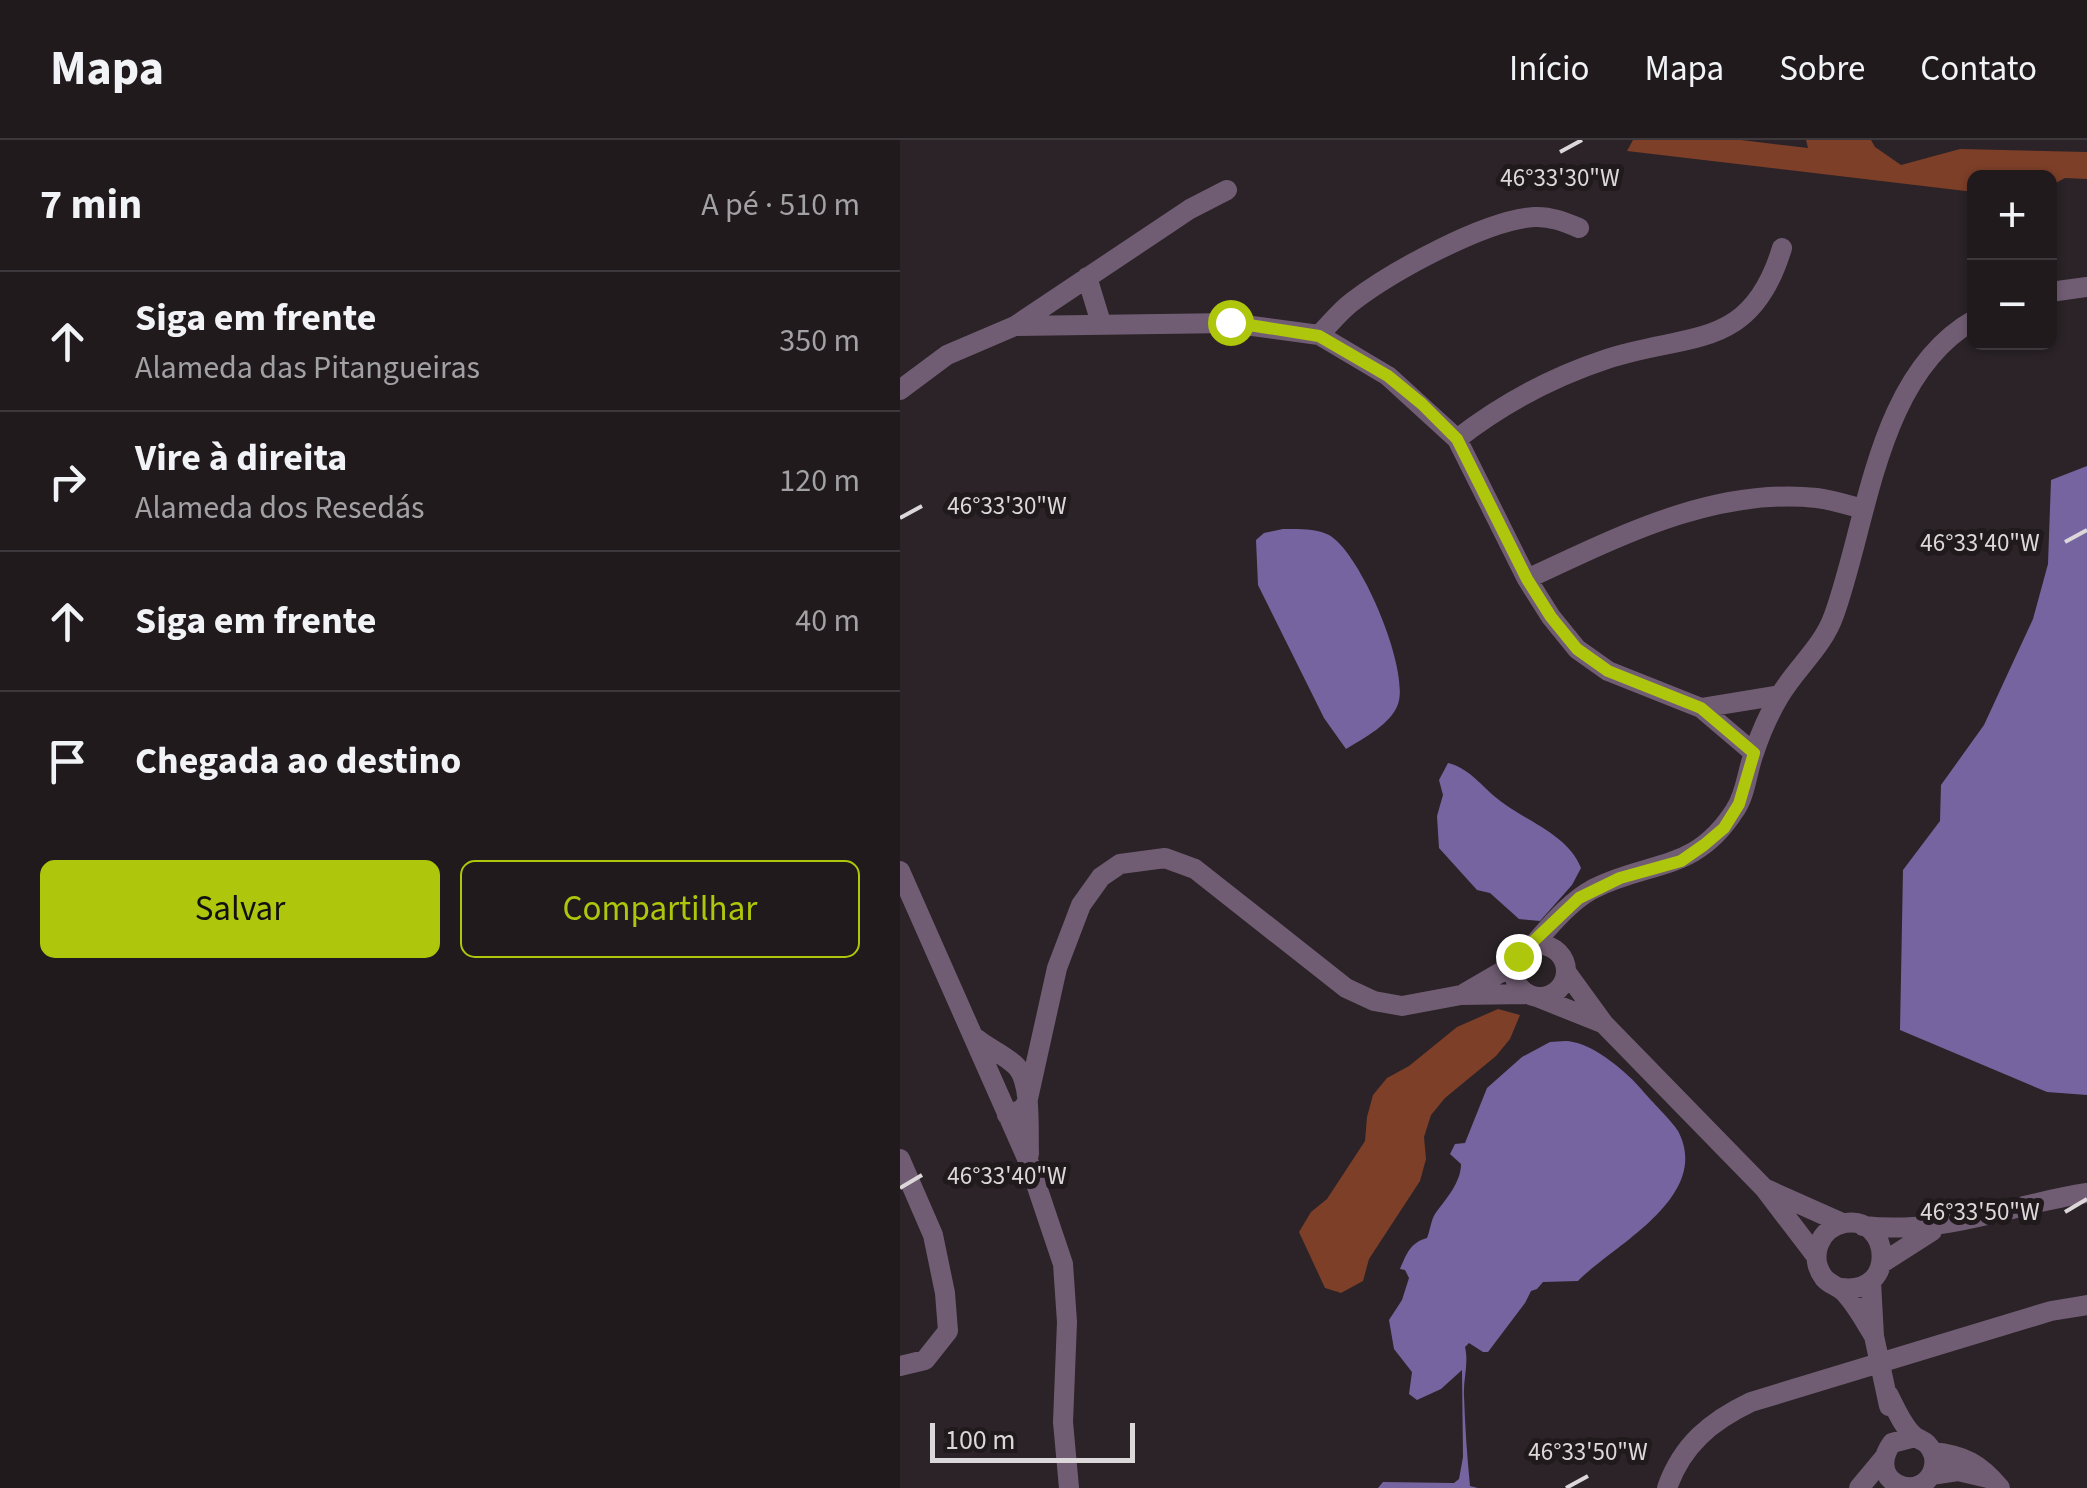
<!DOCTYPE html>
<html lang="pt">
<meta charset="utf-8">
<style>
:root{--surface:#201a1d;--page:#2d272a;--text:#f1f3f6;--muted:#a2a1a4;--line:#3d383b;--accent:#aec60b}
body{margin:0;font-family:"Source Sans 3",sans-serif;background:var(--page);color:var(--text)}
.controls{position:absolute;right:30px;top:30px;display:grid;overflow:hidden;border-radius:15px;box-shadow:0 2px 8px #0004}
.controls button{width:90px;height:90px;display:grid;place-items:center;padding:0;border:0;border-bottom:2px solid var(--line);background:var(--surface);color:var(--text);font:50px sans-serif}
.scale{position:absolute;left:30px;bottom:25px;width:205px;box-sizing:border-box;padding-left:10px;border:5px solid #dcd7d9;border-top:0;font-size:28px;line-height:35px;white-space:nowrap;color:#dcd7d9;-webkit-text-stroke:8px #211a1d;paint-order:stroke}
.stop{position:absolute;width:30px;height:30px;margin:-22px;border:8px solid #aec60b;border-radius:50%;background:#fff}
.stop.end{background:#aec60b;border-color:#fff;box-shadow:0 2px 10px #0008}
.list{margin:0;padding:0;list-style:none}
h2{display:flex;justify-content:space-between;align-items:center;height:130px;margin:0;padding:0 40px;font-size:42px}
h2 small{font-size:32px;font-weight:400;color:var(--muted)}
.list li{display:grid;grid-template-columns:65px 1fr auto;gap:30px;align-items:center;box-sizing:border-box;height:140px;padding:0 40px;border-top:2px solid var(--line)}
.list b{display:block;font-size:38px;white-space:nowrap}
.list p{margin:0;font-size:32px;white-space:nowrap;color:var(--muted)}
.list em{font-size:32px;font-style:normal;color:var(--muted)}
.actions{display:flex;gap:20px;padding:30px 40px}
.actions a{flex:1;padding:22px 0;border:2px solid var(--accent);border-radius:15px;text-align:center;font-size:35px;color:var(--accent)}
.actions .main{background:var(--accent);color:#111}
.icon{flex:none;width:55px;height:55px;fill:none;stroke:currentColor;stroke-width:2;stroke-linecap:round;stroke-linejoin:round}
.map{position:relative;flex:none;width:1187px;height:1348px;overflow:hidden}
header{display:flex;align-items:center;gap:60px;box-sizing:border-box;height:140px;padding:0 50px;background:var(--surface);border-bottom:2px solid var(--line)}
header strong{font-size:48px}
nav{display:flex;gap:55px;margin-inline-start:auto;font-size:35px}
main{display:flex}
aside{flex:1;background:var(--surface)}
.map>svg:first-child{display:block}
</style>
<header>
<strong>Mapa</strong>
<nav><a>Início</a><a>Mapa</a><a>Sobre</a><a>Contato</a></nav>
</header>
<main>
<aside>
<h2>7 min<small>A pé · 510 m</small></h2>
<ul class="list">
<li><svg class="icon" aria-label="ahead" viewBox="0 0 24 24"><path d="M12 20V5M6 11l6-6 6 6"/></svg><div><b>Siga em frente</b><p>Alameda das Pitangueiras</p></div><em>350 m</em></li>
<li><svg class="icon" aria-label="right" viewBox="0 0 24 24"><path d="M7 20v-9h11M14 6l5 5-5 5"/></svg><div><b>Vire à direita</b><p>Alameda dos Resedás</p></div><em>120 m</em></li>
<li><svg class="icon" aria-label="ahead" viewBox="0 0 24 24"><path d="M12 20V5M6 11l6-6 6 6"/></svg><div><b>Siga em frente</b></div><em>40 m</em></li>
<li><svg class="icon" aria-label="arrive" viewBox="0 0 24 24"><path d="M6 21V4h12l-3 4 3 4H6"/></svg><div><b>Chegada ao destino</b></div></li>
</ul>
<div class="actions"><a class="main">Salvar</a><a>Compartilhar</a></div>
</aside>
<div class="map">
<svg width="1187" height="1348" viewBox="0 0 1187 1348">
<rect width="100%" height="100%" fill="#2b2327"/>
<path fill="#7d3f28" d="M733,0H841L908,8L906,0H971L975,7L1001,25L1060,9L1187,12V39L1165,38L1150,46V38H1074V52L727,11Z
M598,869L620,875L610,899L596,916L545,958L531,975L524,997L526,1019L520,1041L469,1119L463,1141L441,1153L425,1148L399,1092L411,1072L427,1059L465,1001L467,977L473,955L487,938L509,926L557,887Z"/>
<path fill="#7664a0" d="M1187,326V955L1147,952L1000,890L1003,730L1040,681L1041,645L1084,585L1133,479L1148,424L1151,340Z
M383,389C398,389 415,388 429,395C461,413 510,530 498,564C491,584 464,598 446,609L424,578L358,445L356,400L364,393Z
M548,623C568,628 579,643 594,656C621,680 667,692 681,728L672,745L640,781L619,779L590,753L577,750L539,708L537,676L543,655L539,640Z
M650,902C657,902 666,900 673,902C696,906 728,933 742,950C751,961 772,981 778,991C813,1057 712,1106 678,1141L643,1142L637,1149L631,1151L625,1163L588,1212H583L569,1203L565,1207C569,1224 563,1239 564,1256C565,1286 567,1316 570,1346L578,1348H478L483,1342L554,1343L559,1339L563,1317L562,1230L541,1249L517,1260L509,1254L512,1232L494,1209L489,1180L502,1160L509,1138L505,1130L500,1129C507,1113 510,1103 527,1098C530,1091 531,1080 535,1074C545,1060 561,1043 561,1024L550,1014L555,1004L565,1003L587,948L622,917Z"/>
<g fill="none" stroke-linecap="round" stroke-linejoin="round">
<path stroke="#715d73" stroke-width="20" d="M187,137L201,183
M1150,152L1187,147
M115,186L330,183L419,195L488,236L557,299L627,439L651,477L677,509L708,531L801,568L854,613
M419,195C430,184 440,171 452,162C491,132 585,80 634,77C650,76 665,82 679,88
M0,250L47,215L115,186L290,69L327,50
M557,299C602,264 652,237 707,219C791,192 851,211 882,108
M627,439C718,397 813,347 917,358C932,360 948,365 963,369
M801,568L880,555
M0,731L129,1023L163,1124L167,1182L163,1282L169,1348
M614 831a26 26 0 1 1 52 0a26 26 0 1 1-52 0Z
M632,806C650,786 669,762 693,749C750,720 795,733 835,670C846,654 847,631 854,613C860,594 869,574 879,557C895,529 923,507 934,475C968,381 977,235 1074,180
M667,833L704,884L864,1048L916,1116
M565,853L615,824
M637,857L702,883
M77,899C89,909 106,915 117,927C132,944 128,992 129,1014
M107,975L121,970L127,963L157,828L181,765L201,737L220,724L265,718L295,729L446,848L474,861L502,866L561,855L628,854
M0,1019L33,1095L45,1153L48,1191L25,1220L0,1226
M866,1049L942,1083
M963,1086C1046,1095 1108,1065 1187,1053
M982,1123L1032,1091
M971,1142L974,1196L989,1266
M941,1148C998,1156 991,1075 945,1083C919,1088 908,1117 924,1138C929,1144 937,1146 943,1151C956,1164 965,1182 974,1196
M988,1254C995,1267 1002,1285 1013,1295C1017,1299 1023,1300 1027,1304C1039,1316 1036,1337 1020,1345C1013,1348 1004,1348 997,1344C980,1335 982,1316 992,1303L1015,1297
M1032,1312C1064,1315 1080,1324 1100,1348
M1031,1335L1058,1331L1088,1338
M767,1348C782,1305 811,1281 851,1262L1151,1171L1187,1165
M959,1348L984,1318"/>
</g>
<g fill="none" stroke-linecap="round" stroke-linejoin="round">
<path stroke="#aec60b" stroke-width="12" d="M330,182L419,196L488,236L522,264L557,299L627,439L651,477L677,509L708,531L801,568L854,613L839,664L824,688L804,705L781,721L720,738L679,758L618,816"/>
</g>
<path fill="none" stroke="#dcd7d9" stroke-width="4" d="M660,12L682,0M0,378L22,366M1165,402L1187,390M0,1048L22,1035M1165,1072L1187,1059M666,1348L688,1336"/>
<g font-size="25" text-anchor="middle" fill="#dcd7d9" stroke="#211a1d" stroke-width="10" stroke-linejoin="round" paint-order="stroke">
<text x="660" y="46">46°33'30"W</text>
<text x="107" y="374">46°33'30"W</text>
<text x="1080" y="411">46°33'40"W</text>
<text x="107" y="1044">46°33'40"W</text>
<text x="1080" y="1080">46°33'50"W</text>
<text x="688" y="1320">46°33'50"W</text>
</g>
</svg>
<div class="controls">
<button>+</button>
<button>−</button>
</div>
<div class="scale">100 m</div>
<div class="stop" style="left:330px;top:182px"></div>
<div class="stop end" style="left:618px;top:816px"></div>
</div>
</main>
